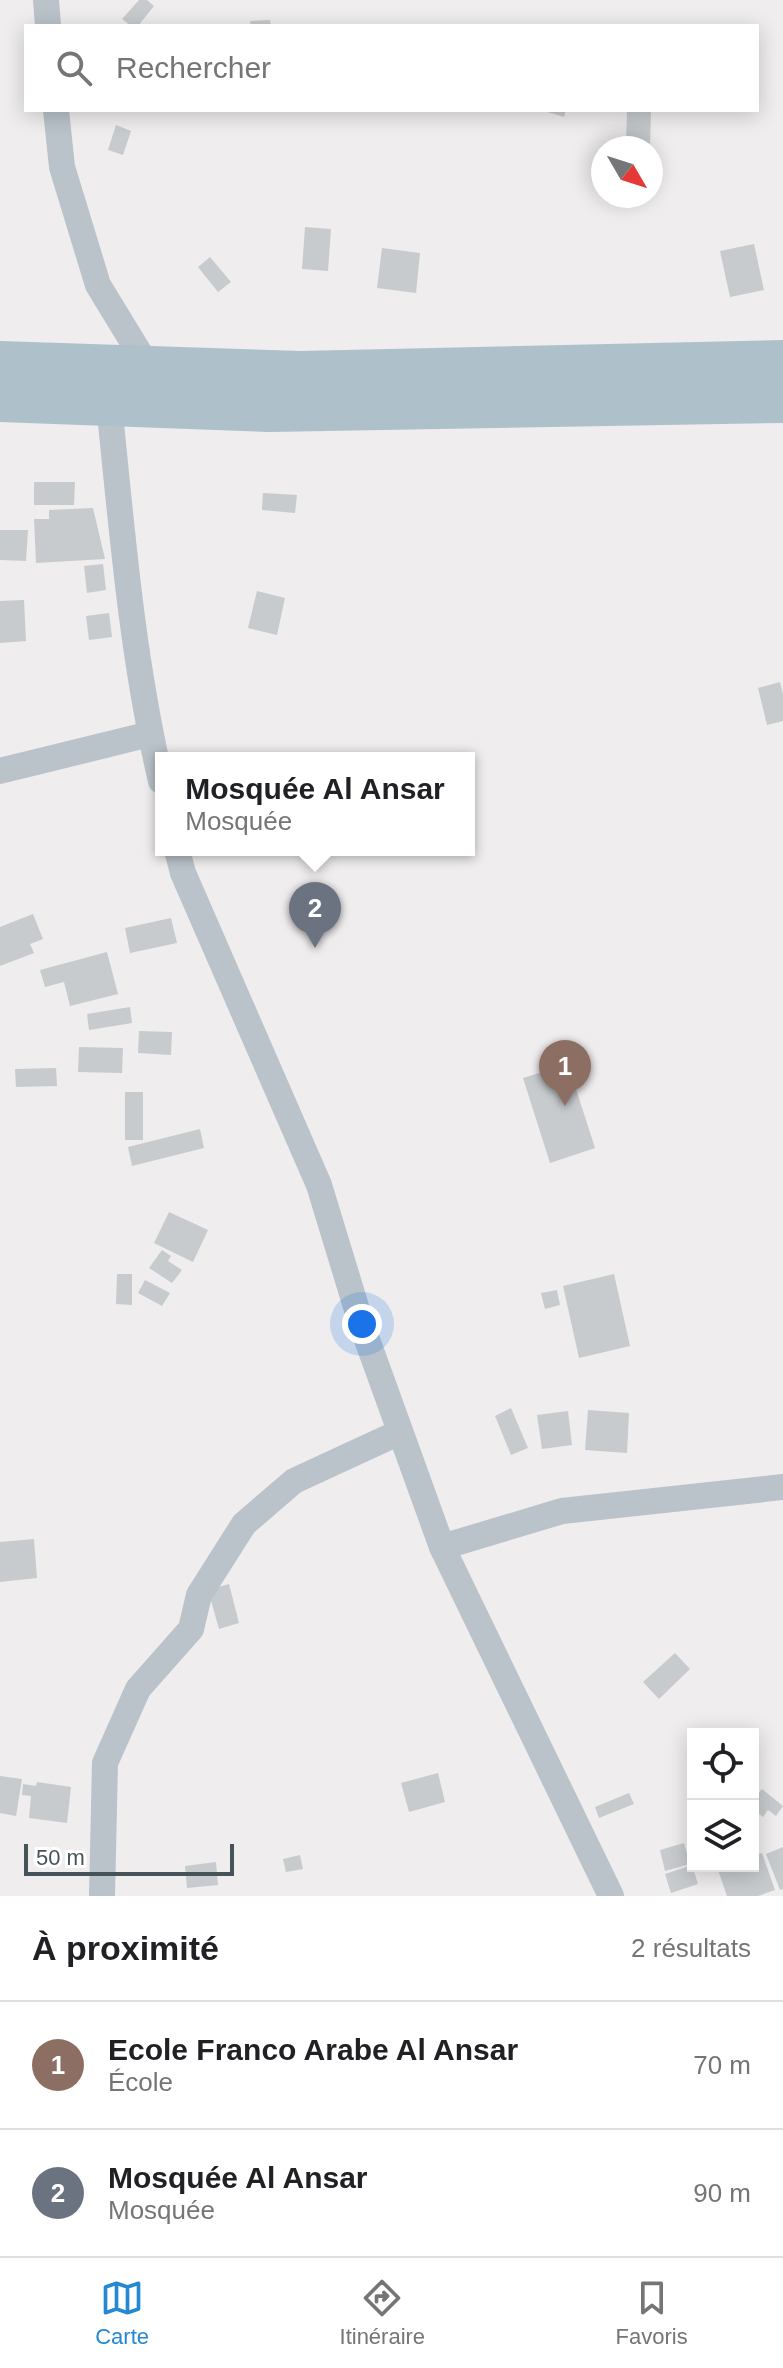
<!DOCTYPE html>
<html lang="fr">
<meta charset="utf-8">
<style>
:root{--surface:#fff;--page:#f6f6f6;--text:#202124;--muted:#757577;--line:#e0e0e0;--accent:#2488d2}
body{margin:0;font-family:Arial,sans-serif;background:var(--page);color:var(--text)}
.controls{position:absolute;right:24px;bottom:24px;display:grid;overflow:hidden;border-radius:0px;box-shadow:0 4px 20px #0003}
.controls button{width:72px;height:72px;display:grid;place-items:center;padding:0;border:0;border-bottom:2px solid var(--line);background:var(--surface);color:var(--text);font:40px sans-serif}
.compass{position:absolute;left:591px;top:136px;width:72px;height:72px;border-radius:50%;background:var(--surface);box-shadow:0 4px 20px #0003;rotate:129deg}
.scale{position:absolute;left:24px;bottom:20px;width:210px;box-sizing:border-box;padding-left:8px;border:4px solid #465359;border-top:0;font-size:22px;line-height:28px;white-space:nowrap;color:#465359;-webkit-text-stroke:6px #fff;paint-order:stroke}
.you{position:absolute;left:362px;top:1324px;width:28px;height:28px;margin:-20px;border:6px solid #fff;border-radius:50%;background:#1a73e8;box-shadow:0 0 0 12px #1a73e833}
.badge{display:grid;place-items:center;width:52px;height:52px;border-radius:50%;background:var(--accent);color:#fff;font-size:26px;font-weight:700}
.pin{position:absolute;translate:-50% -66px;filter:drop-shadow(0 2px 4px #0008)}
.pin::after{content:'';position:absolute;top:42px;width:28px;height:24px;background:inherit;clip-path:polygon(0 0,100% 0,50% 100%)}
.popup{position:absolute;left:155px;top:752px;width:320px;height:104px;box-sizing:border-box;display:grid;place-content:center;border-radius:0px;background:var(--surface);filter:drop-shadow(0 2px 6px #0005);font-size:26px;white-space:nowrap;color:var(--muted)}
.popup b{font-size:30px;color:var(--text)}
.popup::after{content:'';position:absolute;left:50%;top:100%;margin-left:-16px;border:16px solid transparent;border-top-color:var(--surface)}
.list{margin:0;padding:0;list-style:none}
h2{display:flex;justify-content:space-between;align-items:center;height:104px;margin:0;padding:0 32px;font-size:34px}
h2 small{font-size:26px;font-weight:400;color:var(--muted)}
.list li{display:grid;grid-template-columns:52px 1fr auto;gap:24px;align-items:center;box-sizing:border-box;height:128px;padding:0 32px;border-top:2px solid var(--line)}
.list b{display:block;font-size:30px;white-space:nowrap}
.list p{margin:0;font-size:26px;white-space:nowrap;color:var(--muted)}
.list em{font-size:26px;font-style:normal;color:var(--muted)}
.icon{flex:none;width:44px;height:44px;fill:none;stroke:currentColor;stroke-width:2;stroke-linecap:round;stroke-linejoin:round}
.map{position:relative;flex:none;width:783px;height:1896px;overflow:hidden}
.search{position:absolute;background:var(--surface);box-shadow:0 4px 20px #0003;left:24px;right:24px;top:24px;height:88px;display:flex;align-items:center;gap:20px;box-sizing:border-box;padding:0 28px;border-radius:0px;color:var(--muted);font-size:30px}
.sheet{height:360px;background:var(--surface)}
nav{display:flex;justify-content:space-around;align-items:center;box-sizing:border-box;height:112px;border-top:2px solid var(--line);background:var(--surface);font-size:22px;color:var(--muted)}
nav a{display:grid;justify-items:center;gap:4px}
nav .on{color:var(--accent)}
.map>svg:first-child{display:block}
</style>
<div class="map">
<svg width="783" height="1896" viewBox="0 0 783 1896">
<rect width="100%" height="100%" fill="#efeded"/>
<path fill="#c7cbce" d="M139,0H147L154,6L138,26H131L122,19Z
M270,20L271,26H251L250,21Z
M541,110H566L564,117Z
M627,110H651L650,146H626Z
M116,125L131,131L123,155L108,150Z
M305,227L331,229L328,271L302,269Z
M754,244L764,290L730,297L720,251Z
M382,248L420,253L416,293L377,288Z
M210,257L231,282L218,292L198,267Z
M34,482H75L74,505H34Z
M263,493L297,495L295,513L262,510Z
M93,508L105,559L36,563L34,519H49V510Z
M0,530H28L26,561L0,560Z
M103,564L106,590L87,593L84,566Z
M257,591L285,598L277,635L248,628Z
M24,600L26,641L0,643V601Z
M109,613L112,637L89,640L86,616Z
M780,682L783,694V721L767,725L758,688Z
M33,914L43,939L30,944L34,953L0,966V927Z
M171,918L177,943L130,953L125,928Z
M107,952L118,994L70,1006L64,982L45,987L40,970Z
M130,1007L132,1023L89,1030L87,1014Z
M139,1031L172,1032L171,1055L138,1053Z
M79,1047L123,1048L122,1073L78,1072Z
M568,1064L595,1148L550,1163L523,1078Z
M56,1068L57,1086L16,1087L15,1069Z
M125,1092H143V1140H125Z
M200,1129L204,1148L132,1166L128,1147Z
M169,1212L208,1230L193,1262L154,1243Z
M162,1250L171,1256L168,1261L182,1270L172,1283L149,1268Z
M117,1274H132V1305L116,1304Z
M614,1274L630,1346L579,1358L563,1286Z
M145,1280L170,1293L162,1306L138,1293Z
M557,1290L560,1305L545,1309L541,1293Z
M511,1408L528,1448L511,1455L495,1416Z
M588,1410L629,1413L627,1453L585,1450Z
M568,1411L572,1445L542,1449L537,1415Z
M34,1539L37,1578L0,1582V1542Z
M229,1584L239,1623L219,1629L208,1590Z
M675,1653L690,1669L659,1699L643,1682Z
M438,1773L445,1802L409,1812L401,1783Z
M0,1776L22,1779L16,1816L0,1813Z
M37,1782L71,1787L67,1823L29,1818L31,1796L22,1795L23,1784L36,1786Z
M762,1789L783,1806L776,1816L768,1810L763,1817L753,1809V1799Z
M629,1793L634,1804L599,1818L595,1807Z
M684,1843L690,1864L665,1871L660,1850Z
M783,1847V1889L780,1890L766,1854Z
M762,1853L775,1890L758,1896H727L718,1870L725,1866H753V1856Z
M300,1855L303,1869L286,1872L283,1859Z
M216,1862L218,1885L187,1888L185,1866Z
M692,1865L698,1884L671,1893L665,1874Z"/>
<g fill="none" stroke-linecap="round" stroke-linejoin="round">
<path stroke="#b9c3c9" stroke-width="26" d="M46,0L48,26
M56,110L62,167L98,285L148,367
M109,404C122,530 132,658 161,781
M0,771L150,734
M177,850L183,873L319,1185L361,1323L442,1547L611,1896
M442,1547L562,1511L783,1487
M102,1896L105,1763L138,1689L191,1629L199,1595L244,1524L294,1481L400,1432"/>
<path stroke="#aec0ca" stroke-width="42" d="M0,362L301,372L783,361
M0,401L269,411L783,402"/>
</g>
</svg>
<div class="controls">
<button><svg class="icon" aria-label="locate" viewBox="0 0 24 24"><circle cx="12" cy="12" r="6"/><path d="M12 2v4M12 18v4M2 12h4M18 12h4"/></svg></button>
<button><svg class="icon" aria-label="layers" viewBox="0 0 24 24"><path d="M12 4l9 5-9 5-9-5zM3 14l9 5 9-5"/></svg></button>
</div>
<svg class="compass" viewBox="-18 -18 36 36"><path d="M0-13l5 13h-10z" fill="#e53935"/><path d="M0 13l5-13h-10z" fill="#757577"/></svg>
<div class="scale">50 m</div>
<div class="you"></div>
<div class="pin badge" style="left:565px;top:1106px;background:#8d6e63">1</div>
<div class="pin badge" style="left:315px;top:948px;background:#6b7280">2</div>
<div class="popup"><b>Mosquée Al Ansar</b>Mosquée</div>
<div class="search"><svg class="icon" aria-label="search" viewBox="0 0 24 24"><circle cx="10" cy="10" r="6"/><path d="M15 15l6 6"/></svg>Rechercher</div>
</div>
<section class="sheet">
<h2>À proximité<small>2 résultats</small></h2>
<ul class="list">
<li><span class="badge" style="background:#8d6e63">1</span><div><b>Ecole Franco Arabe Al Ansar</b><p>École</p></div><em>70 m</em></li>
<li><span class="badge" style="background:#6b7280">2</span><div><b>Mosquée Al Ansar</b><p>Mosquée</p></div><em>90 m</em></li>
</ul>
</section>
<nav>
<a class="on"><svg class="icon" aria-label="map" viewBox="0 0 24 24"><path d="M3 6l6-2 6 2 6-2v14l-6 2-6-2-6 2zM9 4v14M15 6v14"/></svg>Carte</a>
<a><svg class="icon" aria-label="directions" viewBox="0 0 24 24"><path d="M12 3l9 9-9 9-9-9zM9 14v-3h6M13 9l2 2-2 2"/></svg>Itinéraire</a>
<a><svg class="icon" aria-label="saved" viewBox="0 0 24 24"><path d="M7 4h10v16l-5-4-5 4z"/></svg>Favoris</a>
</nav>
